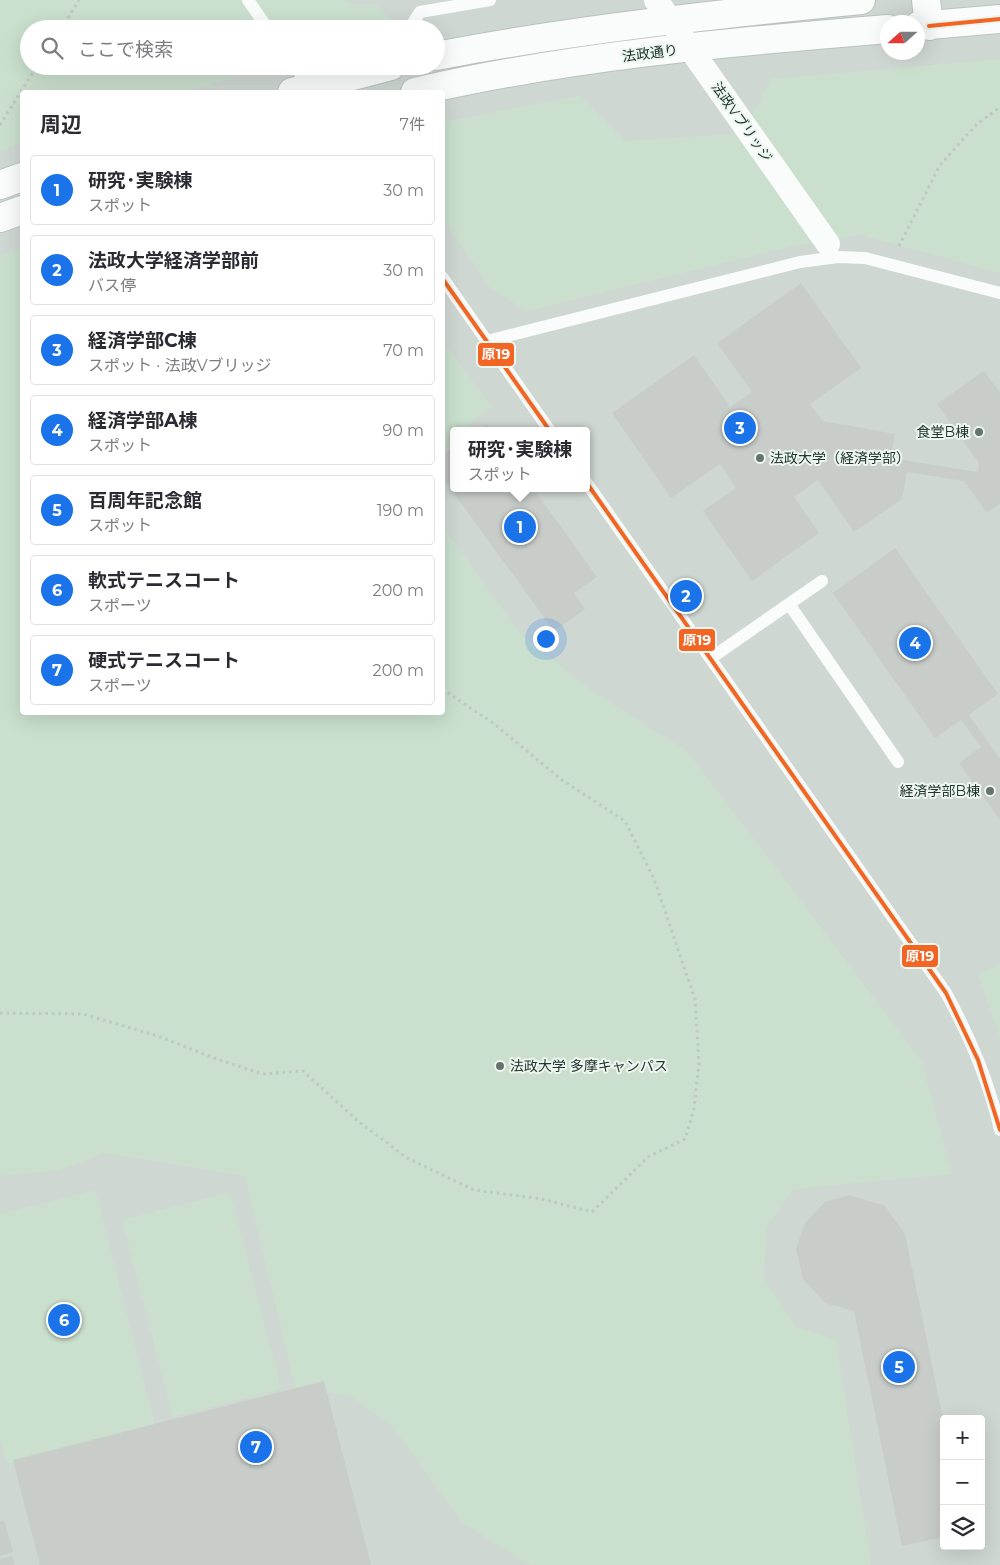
<!DOCTYPE html>
<html lang="ja">
<meta charset="utf-8">
<style>
:root{--surface:#fff;--page:#f7f7f7;--text:#2b2b33;--muted:#7c7c81;--line:#e1e1e2;--accent:#1a73e8}
body{margin:0;font-family:Montserrat,"Noto Sans JP",sans-serif;background:var(--page);color:var(--text)}
.controls{position:absolute;right:15px;bottom:15px;display:grid;overflow:hidden;border-radius:5px;box-shadow:0 5px 20px #0002}
.controls button{width:45px;height:45px;display:grid;place-items:center;padding:0;border:0;border-bottom:1px solid var(--line);background:var(--surface);color:var(--text);font:25px sans-serif}
.compass{position:absolute;left:880px;top:15px;width:45px;height:45px;border-radius:50%;background:var(--surface);box-shadow:0 5px 20px #0002;rotate:249deg}
.you{position:absolute;left:545px;top:638px;width:18px;height:18px;margin:-12px;border:4px solid #fff;border-radius:50%;background:#1a73e8;box-shadow:0 0 0 8px #1a73e833}
.badge{display:grid;place-items:center;width:32px;height:32px;border-radius:50%;background:var(--accent);color:#fff;font-size:16px;font-weight:700}
.pin{position:absolute;translate:-50% -50%;border:2px solid #fff;box-shadow:0 1px 5px #0006}
.popup{position:absolute;left:450px;top:427px;width:140px;height:65px;box-sizing:border-box;display:grid;place-content:center;border-radius:5px;background:var(--surface);filter:drop-shadow(0 1px 4px #0005);font-size:16px;white-space:nowrap;color:var(--muted)}
.popup b{font-size:19px;color:var(--text)}
.popup::after{content:'';position:absolute;left:50%;top:100%;margin-left:-10px;border:10px solid transparent;border-top-color:var(--surface)}
.list{margin:0;padding:0;list-style:none}
h2{display:flex;justify-content:space-between;align-items:center;height:65px;margin:0;padding:0 20px;font-size:21px}
h2 small{font-size:16px;font-weight:400;color:var(--muted)}
.list li{display:grid;grid-template-columns:32px 1fr auto;gap:15px;align-items:center;box-sizing:border-box;height:70px;margin:0 10px 10px;padding:0 10px;border:1px solid var(--line);border-radius:5px}
.list b{display:block;font-size:19px;white-space:nowrap}
.list p{margin:0;font-size:16px;white-space:nowrap;color:var(--muted)}
.list em{font-size:16px;font-style:normal;color:var(--muted)}
.icon{flex:none;width:28px;height:28px;fill:none;stroke:currentColor;stroke-width:2;stroke-linecap:round;stroke-linejoin:round}
.map{position:relative;flex:none;width:1000px;height:1565px;overflow:hidden}
.search{position:absolute;background:var(--surface);box-shadow:0 5px 20px #0002;left:20px;top:20px;width:425px;height:55px;display:flex;align-items:center;gap:12px;box-sizing:border-box;padding:0 18px;border-radius:28px;color:var(--muted);font-size:19px}
.panel{position:absolute;background:var(--surface);box-shadow:0 5px 20px #0002;left:20px;top:90px;width:425px;height:625px;border-radius:5px}
.map>svg:first-child{display:block}
</style>
<div class="map">
<svg width="1000" height="1565" viewBox="0 0 1000 1565">
<rect width="100%" height="100%" fill="#e1e6e3"/>
<path fill="#cfd7d2" fill-rule="evenodd" d="M0,0H1000V1565H0ZM888,22H918V52H888ZM29,29H436V66H29ZM22,92H442V712H22ZM454,431H586V488H454ZM944,1419H981V1546H944Z"/>
<path fill="#cadfcd" d="M0,0H341L354,4L377,5L398,29H29V66H269L182,92H22V143L0,151Z
M1000,59V273L861,235L794,246L527,311L490,288L443,218L442,122L579,96L626,141L743,133L771,79Z
M22,248V712H442L443,528L522,635L592,691L687,751L921,1060L952,1174L794,1189L766,1227L764,1279L796,1327L836,1340L871,1565H530L463,1523L392,1426L351,1396L295,1387L245,1176L104,1153L60,1170L0,1176V256Z
M442,341L491,406L461,431H454V437L443,446Z
M1000,963V1038L979,976Z
M95,1190L155,1425L7,1464L0,1438V1214Z
M230,1192L281,1389L173,1417L122,1220Z"/>
<path fill="#c8cdca" d="M801,283L861,368L810,404L823,421L895,434L891,458L978,472L979,463L937,404L984,371L1000,393V503L987,513L964,481L907,472L902,499L854,532L818,480L794,497L819,533L752,581L703,511L736,488L720,464L671,498L612,413L694,355L730,407L752,392L717,343Z
M487,424L492,431H477Z
M454,447V488H533L597,577L574,593L585,609L554,631L442,477V455Z
M895,548L998,694L969,715L1000,759V820L959,763L981,747L961,720L935,738L833,593Z
M849,1195L885,1206L905,1234L944,1423V1537L902,1546L854,1311L825,1303L803,1279L796,1249L805,1223L825,1202Z
M324,1381L371,1565H40L13,1460Z
M4,1520L13,1552L0,1556V1521Z
M12,1556L15,1565H0V1559Z"/>
<g fill="none" stroke-linecap="round" stroke-linejoin="round">
<g stroke="#bac2be" stroke-width="30">
<path id="secondary" d="M926,0L929,26
M918,26L1000,19
M436,56C577,29 718,14 861,0
M292,92L391,66
M415,92C569,56 730,42 888,29
M0,185L22,177
M0,218L22,210"/>
</g>
<path stroke="#bfc6c3" stroke-width="3" stroke-dasharray="2.5 4" stroke-linecap="butt" d="M61,29L79,0
M0,125L37,66
M899,246L940,165L976,125L1000,107
M0,1013L83,1014L158,1036L214,1058L262,1074L303,1071L358,1121L407,1158L474,1190L542,1199L592,1212L648,1157L685,1139L694,1109L699,1063L695,999L654,879L625,821L562,780L493,723L442,689"/>
<path stroke="#fafbfb" stroke-width="12" d="M248,0L268,29
M415,29L413,23L420,12L490,0
M442,277L550,431
M487,341L800,262L838,257L865,258L1000,293
M586,482L946,993C970,1037 989,1081 1000,1130
M789,604L898,762
M711,658L822,581"/>
<use href="#secondary" stroke="#fafbfb" stroke-width="28"/>
<path stroke="#fafbfb" stroke-width="12" d="M295,66L313,92"/>
<path stroke="#fafbfb" stroke-width="24" d="M656,0L828,244"/>
<g stroke="#eef6f1" stroke-width="8">
<path id="bus-1" d="M929,26L1000,19
M442,278L550,431
M586,482L946,993L978,1060L1000,1130"/>
</g>
<use href="#bus-1" stroke="#f26522" stroke-width="4"/>
</g>
<g fill="#64746d" stroke="#eef6f1" stroke-width="2">
<circle cx="979" cy="432" r="5"/>
<circle cx="760" cy="458" r="5"/>
<circle cx="990" cy="791" r="5"/>
<circle cx="500" cy="1066" r="5"/>
</g>
<g text-anchor="middle" stroke-width="4" stroke-linejoin="round" paint-order="stroke">
<g font-size="14" fill="#21372e" stroke="#eef6f1">
<text transform="translate(650 53) rotate(-7)" y="5">法政通り</text>
<text transform="translate(742 122) rotate(55)" y="5">法政Vブリッジ</text>
</g>
<g font-size="14" fill="#21372e" stroke="#eef6f1" text-anchor="end">
<text x="969" y="437">食堂B棟</text>
<text x="770" y="463" text-anchor="start">法政大学（経済学部）</text>
<text x="980" y="796">経済学部B棟</text>
<text x="510" y="1071" text-anchor="start">法政大学 多摩キャンパス</text>
</g>
</g>
<g stroke="#eef6f1" stroke-width="2">
<rect x="477" y="342" width="38" height="25" rx="5" fill="#f26522"/>
<rect x="678" y="628" width="38" height="24" rx="5" fill="#f26522"/>
<rect x="901" y="944" width="38" height="24" rx="5" fill="#f26522"/>
</g>
<g font-size="14" text-anchor="middle" font-weight="bold" fill="#fff">
<text x="496" y="359">原19</text>
<text x="697" y="645">原19</text>
<text x="920" y="961">原19</text>
</g>
</svg>
<div class="controls">
<button>+</button>
<button>−</button>
<button><svg class="icon" aria-label="layers" viewBox="0 0 24 24"><path d="M12 4l9 5-9 5-9-5zM3 14l9 5 9-5"/></svg></button>
</div>
<svg class="compass" viewBox="-18 -18 36 36"><path d="M0-13l5 13h-10z" fill="#e53935"/><path d="M0 13l5-13h-10z" fill="#7c7c81"/></svg>
<div class="you"></div>
<div class="pin badge" style="left:520px;top:527px">1</div>
<div class="popup"><b>研究･実験棟</b>スポット</div>
<div class="pin badge" style="left:686px;top:596px">2</div>
<div class="pin badge" style="left:740px;top:428px">3</div>
<div class="pin badge" style="left:915px;top:643px">4</div>
<div class="pin badge" style="left:899px;top:1367px">5</div>
<div class="pin badge" style="left:64px;top:1320px">6</div>
<div class="pin badge" style="left:256px;top:1447px">7</div>
<div class="search"><svg class="icon" aria-label="search" viewBox="0 0 24 24"><circle cx="10" cy="10" r="6"/><path d="M15 15l6 6"/></svg>ここで検索</div>
<section class="panel">
<h2>周辺<small>7件</small></h2>
<ul class="list">
<li><span class="badge">1</span><div><b>研究･実験棟</b><p>スポット</p></div><em>30 m</em></li>
<li><span class="badge">2</span><div><b>法政大学経済学部前</b><p>バス停</p></div><em>30 m</em></li>
<li><span class="badge">3</span><div><b>経済学部C棟</b><p>スポット · 法政Vブリッジ</p></div><em>70 m</em></li>
<li><span class="badge">4</span><div><b>経済学部A棟</b><p>スポット</p></div><em>90 m</em></li>
<li><span class="badge">5</span><div><b>百周年記念館</b><p>スポット</p></div><em>190 m</em></li>
<li><span class="badge">6</span><div><b>軟式テニスコート</b><p>スポーツ</p></div><em>200 m</em></li>
<li><span class="badge">7</span><div><b>硬式テニスコート</b><p>スポーツ</p></div><em>200 m</em></li>
</ul>
</section>
</div>
